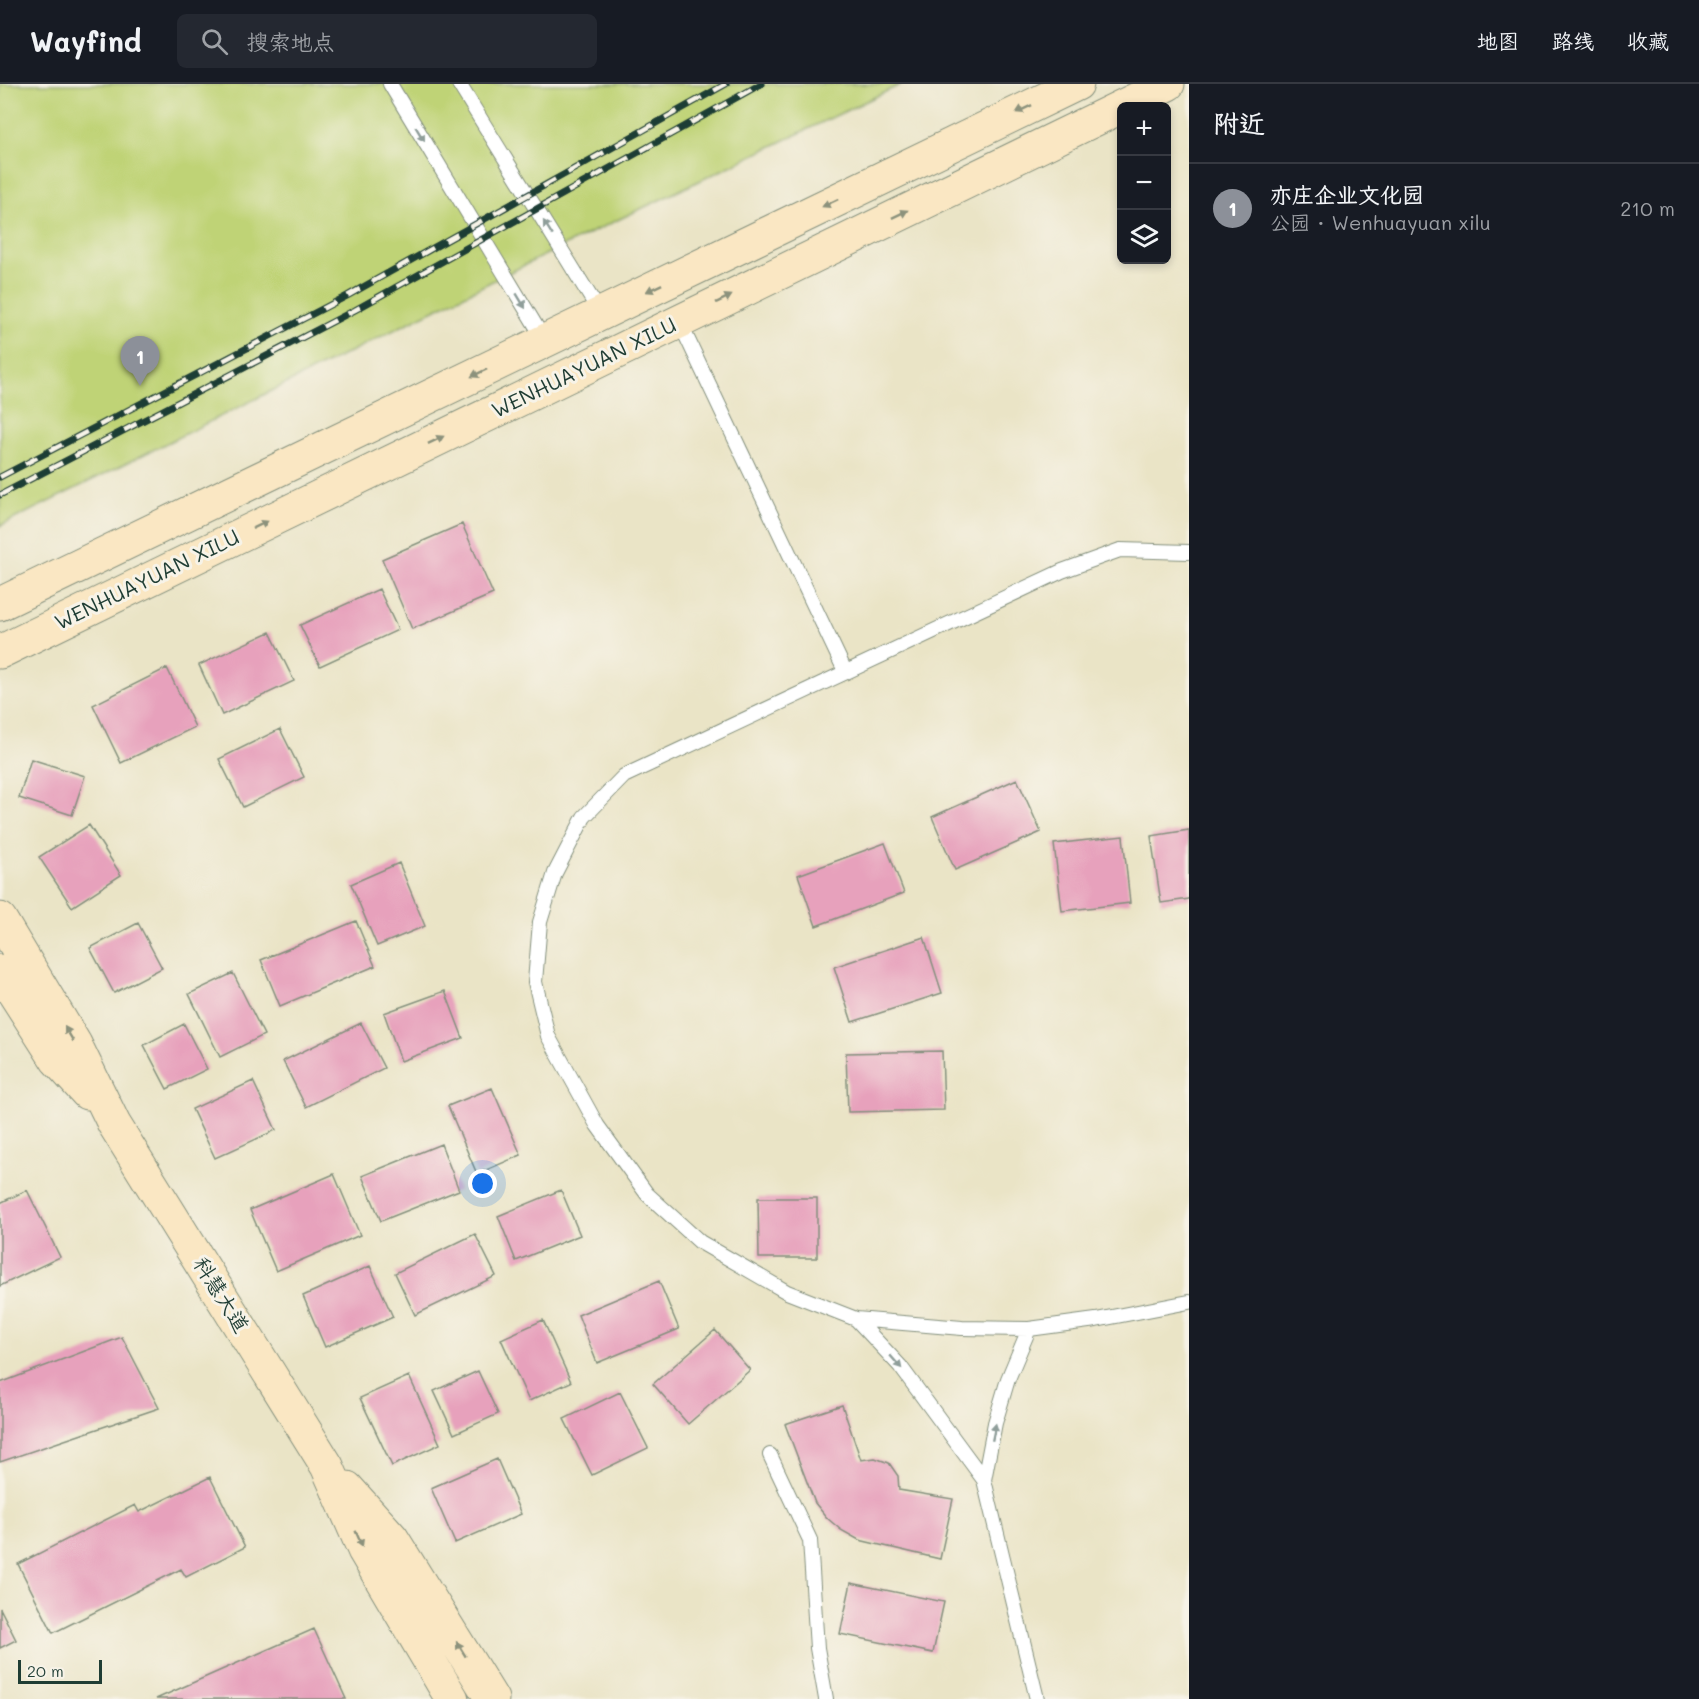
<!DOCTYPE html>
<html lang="zh">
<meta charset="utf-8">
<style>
:root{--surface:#171b24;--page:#242831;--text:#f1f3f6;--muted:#9ea1a6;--line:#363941;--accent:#8c9099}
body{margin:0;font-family:Mali,"LXGW WenKai TC",sans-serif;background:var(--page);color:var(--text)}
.controls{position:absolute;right:18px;top:18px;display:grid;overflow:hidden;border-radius:9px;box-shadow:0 3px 9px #0003}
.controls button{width:54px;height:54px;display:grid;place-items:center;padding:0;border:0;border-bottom:2px solid var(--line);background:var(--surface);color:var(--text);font:30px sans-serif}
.scale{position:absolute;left:18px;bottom:15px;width:84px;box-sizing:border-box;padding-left:6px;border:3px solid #1f3d34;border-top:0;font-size:16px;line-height:21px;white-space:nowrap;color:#1f3d34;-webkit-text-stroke:4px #f7f3e8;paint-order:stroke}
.you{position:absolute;left:483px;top:1100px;width:21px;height:21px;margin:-15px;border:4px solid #fff;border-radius:50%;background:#1a73e8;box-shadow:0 0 0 9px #1a73e833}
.badge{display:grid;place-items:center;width:39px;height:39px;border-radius:50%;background:var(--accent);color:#fff;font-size:20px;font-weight:700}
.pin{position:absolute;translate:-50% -50px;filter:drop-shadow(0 2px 3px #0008)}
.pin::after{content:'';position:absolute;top:32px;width:21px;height:18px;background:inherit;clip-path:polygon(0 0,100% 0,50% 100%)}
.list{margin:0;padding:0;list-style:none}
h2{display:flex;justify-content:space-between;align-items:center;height:78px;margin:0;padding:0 24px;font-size:26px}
h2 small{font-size:20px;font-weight:400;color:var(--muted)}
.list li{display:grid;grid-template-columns:39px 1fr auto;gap:18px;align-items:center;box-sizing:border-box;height:90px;padding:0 24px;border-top:2px solid var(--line)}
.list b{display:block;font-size:22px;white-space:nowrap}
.list p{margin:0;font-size:20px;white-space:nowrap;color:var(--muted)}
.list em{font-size:20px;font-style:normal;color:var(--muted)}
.icon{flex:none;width:33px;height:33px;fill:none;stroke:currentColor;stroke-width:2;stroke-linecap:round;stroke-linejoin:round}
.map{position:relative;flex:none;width:1189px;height:1615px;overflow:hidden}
header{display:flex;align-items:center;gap:36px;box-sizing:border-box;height:84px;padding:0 30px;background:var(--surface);border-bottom:2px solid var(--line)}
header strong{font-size:28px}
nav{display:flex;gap:33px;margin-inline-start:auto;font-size:21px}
.search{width:420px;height:54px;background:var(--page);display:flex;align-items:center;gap:15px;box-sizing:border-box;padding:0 21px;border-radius:9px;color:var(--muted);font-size:22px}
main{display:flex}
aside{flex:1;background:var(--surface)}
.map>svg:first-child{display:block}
</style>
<header>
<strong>Wayfind</strong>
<div class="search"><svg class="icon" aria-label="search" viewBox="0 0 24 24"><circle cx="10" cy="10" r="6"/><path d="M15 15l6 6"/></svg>搜索地点</div>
<nav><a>地图</a><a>路线</a><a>收藏</a></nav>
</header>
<main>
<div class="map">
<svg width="1189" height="1615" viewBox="0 0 1189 1615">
<rect width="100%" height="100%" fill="#f7f3e8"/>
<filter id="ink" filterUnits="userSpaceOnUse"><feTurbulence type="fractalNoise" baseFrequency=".0167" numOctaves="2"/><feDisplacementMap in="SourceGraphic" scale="12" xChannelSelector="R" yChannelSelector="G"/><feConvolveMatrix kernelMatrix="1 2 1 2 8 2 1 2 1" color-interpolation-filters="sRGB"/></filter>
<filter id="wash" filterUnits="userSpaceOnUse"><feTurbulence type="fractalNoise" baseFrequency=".008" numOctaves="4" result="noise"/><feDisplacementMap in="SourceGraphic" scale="24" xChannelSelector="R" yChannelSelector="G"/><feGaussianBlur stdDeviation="1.35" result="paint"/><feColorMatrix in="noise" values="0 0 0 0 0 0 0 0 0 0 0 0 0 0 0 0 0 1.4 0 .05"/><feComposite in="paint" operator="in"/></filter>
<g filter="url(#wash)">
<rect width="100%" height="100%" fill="#eae4c6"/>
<path fill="#bfd376" stroke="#6f8855" stroke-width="1.5" d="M0,0H902L561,163L0,442Z"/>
<g id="blocks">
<path fill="#e7a1bc" d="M462,440L493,510L412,545L382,475Z
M379,505L398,546L320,582L300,541Z
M270,548L294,597L222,631L199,581Z
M167,584L195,643L121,679L93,621Z
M280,645L304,693L243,723L219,675Z
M31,675L85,692L72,731L19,714Z
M1017,695L1041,748L955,786L932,733Z
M89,741L121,791L72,823L39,773Z
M1189,746V815L1161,819L1151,752Z
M1123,752L1130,819L1062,827L1054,760Z
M885,759L904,809L816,842L798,791Z
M399,779L425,842L377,862L351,800Z
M356,837L375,882L280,922L261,876Z
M138,839L162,884L114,909L90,864Z
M924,853L942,909L852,938L834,883Z
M233,889L264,951L220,973L189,910Z
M445,907L463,954L401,977L384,929Z
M361,939L384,984L306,1023L283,977Z
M184,940L207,985L167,1005L144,961Z
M942,967L944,1026L848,1028L846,969Z
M253,997L276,1046L215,1074L192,1025Z
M492,1004L521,1071L477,1090L448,1022Z
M441,1060L459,1106L381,1137L362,1092Z
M334,1090L360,1151L276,1187L250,1126Z
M27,1106L60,1173L0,1202V1119Z
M561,1106L580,1151L516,1177L498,1132Z
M758,1114H817V1174H759Z
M475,1150L496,1192L415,1231L395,1189Z
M370,1182L393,1233L325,1263L303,1212Z
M659,1197L679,1245L597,1279L578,1231Z
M543,1236L571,1298L529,1317L501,1255Z
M715,1246L750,1286L688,1340L653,1300Z
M122,1253L159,1324L0,1378V1299Z
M478,1287L498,1330L454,1350L434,1307Z
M409,1292L440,1360L392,1382L360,1314Z
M620,1308L648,1364L592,1391L564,1335Z
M842,1321L861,1376L875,1374L889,1379L898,1392L899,1406L953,1415L940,1475L859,1456L841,1446L827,1434L815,1419L785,1340Z
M497,1375L521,1430L455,1459L431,1404Z
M210,1393L245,1463L186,1493L181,1485L53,1549L18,1480L135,1421L139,1428Z
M851,1499L944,1518L933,1569L840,1550Z
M0,1524L16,1556L0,1564Z
M314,1545L346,1615H156Z"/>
</g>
</g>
<g filter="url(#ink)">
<use href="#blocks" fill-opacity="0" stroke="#84907d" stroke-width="1.5"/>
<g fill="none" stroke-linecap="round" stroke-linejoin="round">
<g stroke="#84907d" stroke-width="16">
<path id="lane" d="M390,0L545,257
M459,0L601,230
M679,237L845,587
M1189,468L1120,466L1062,487L624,692L584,733L555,789L540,838L535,898L548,952L597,1041L647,1110L700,1158L787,1208L856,1235L962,1244L1029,1245L1096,1236L1189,1218
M856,1235L900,1282L984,1396L995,1339L1008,1295L1029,1245
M770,1371L810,1456L817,1564L826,1615
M984,1396L1037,1615"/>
</g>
<g stroke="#84907d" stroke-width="35">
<path id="secondary" d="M0,520L1077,0
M0,568L1168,0
M0,835L75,960L114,1040L327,1382L364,1466L452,1615
M0,887L57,976L87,1009
M347,1404L392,1454L492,1615"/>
</g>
<use href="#lane" stroke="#fff" stroke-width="14"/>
<use href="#secondary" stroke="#fae7c3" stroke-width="33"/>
<g stroke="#1f3d34" stroke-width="7">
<path id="rail" d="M0,393L347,212L726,0
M0,411L355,226L761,0"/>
</g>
<use href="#rail" stroke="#f7f3e8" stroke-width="4.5" stroke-dasharray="14" stroke-linecap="butt"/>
</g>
<defs><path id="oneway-solid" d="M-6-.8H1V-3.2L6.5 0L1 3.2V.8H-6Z" transform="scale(1.5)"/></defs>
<g fill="#8c927c">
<use href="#oneway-solid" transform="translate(1024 25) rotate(154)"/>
<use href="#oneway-solid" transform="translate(830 119) rotate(154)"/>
<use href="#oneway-solid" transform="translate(900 130) rotate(-26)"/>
<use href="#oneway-solid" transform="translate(654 204) rotate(154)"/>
<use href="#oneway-solid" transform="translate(724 215) rotate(-26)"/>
<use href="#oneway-solid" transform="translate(479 289) rotate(154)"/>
<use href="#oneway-solid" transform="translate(436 356) rotate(-26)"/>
<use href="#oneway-solid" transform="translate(260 441) rotate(-26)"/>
<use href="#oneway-solid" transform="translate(69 950) rotate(-121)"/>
<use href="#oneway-solid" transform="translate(359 1455) rotate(67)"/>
<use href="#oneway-solid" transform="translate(461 1565) rotate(-122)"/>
</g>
<g fill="#8f9e9a">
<use href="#oneway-solid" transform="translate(420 50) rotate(59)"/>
<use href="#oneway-solid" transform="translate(548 144) rotate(-122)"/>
<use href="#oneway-solid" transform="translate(521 217) rotate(59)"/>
<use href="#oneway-solid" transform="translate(896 1278) rotate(49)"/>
<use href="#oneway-solid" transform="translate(994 1348) rotate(-78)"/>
</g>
</g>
<g text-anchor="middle" stroke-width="6" stroke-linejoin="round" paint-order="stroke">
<g font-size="21" fill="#1f3d34" stroke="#f7f3e8">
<text transform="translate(584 284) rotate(-26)" y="7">WENHUAYUAN XILU</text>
<text transform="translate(147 496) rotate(-26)" y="7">WENHUAYUAN XILU</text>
<text transform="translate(221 1211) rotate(58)" y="7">科慧大道</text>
</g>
</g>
</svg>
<div class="controls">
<button>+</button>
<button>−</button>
<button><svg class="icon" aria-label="layers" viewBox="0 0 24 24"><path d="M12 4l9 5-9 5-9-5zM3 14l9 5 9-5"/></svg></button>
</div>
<div class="scale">20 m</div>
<div class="you"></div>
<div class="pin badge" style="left:140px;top:302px">1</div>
</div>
<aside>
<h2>附近<small></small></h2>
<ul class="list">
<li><span class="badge">1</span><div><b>亦庄企业文化园</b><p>公园 · Wenhuayuan xilu</p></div><em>210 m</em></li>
</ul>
</aside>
</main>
